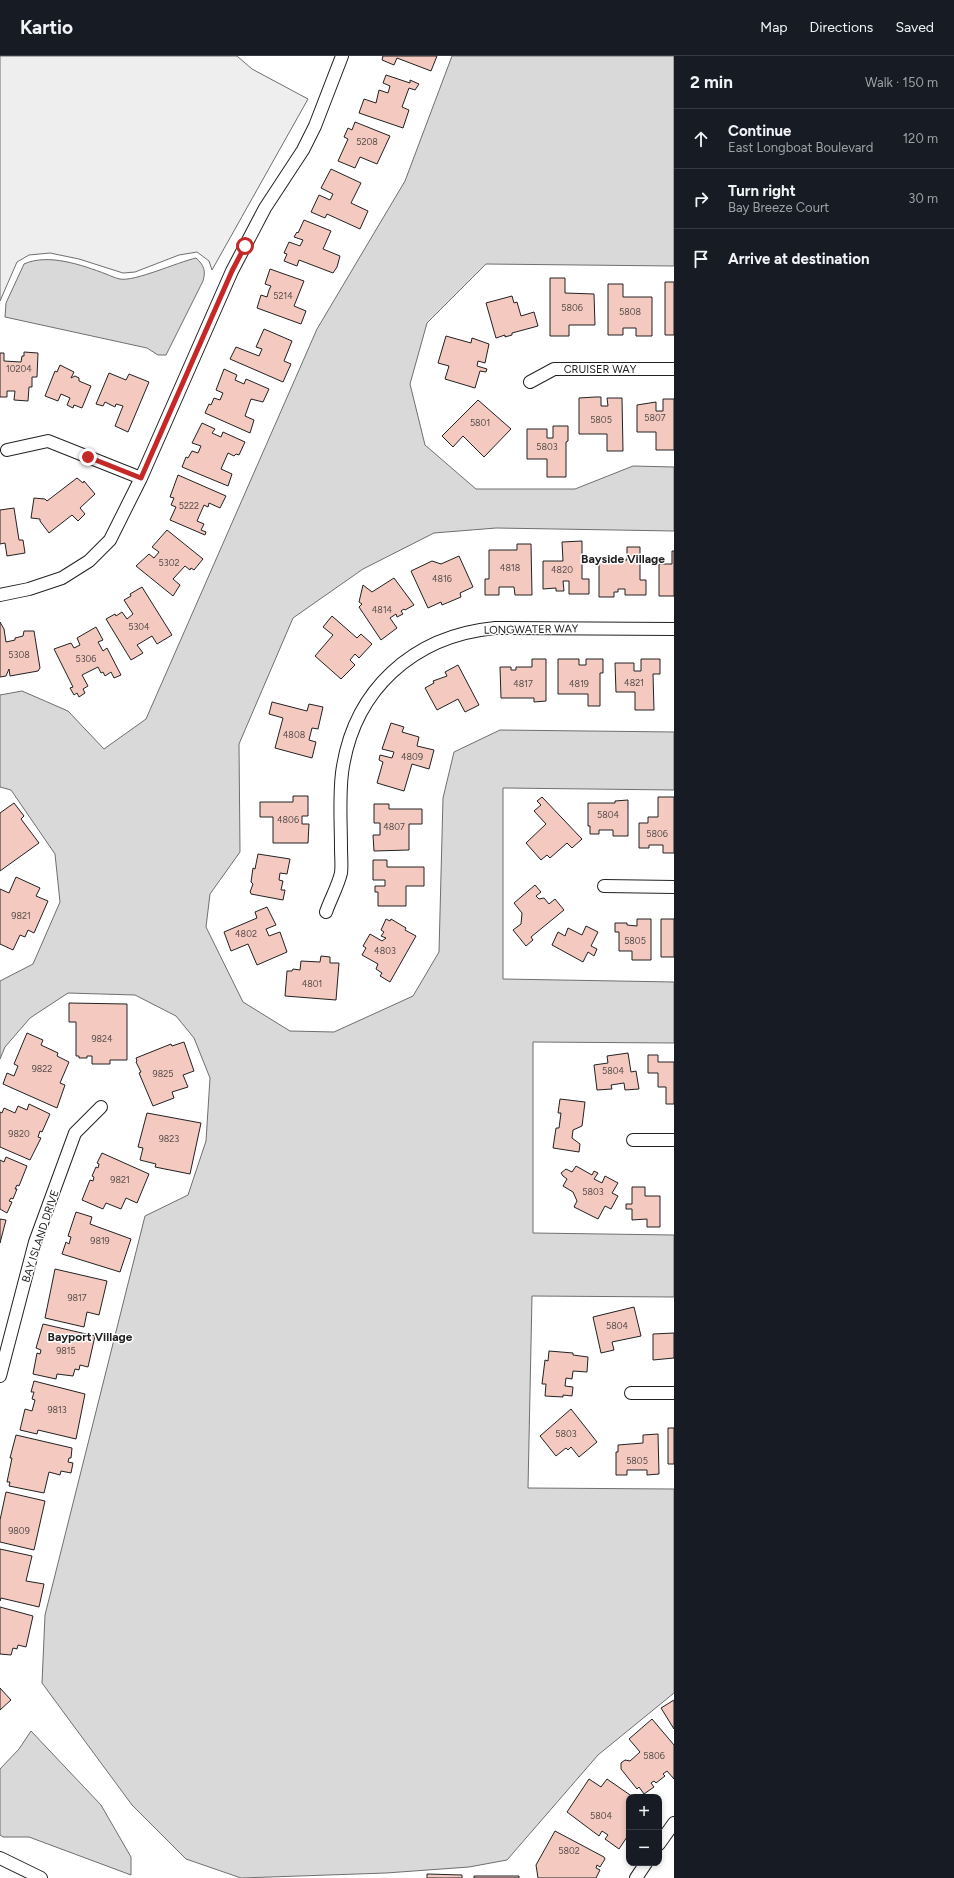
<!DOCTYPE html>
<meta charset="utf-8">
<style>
:root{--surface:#171b24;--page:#20242c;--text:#f1f3f6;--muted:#9ea1a6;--line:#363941}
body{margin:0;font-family:Figtree,sans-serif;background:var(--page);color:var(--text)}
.controls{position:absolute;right:12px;bottom:12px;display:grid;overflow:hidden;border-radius:8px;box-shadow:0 2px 6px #0003}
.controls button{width:36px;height:36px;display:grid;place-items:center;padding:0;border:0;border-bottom:1px solid var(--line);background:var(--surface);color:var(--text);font:20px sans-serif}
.stop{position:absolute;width:12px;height:12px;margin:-9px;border:3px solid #c62828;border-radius:50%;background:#fff}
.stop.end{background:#c62828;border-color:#fff;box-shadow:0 1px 4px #0008}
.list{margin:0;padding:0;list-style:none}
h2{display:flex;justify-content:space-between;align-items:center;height:52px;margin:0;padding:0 16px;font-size:17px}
h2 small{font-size:13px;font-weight:400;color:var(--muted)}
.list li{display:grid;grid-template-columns:26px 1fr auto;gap:12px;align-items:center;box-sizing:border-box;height:60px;padding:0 16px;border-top:1px solid var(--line)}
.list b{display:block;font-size:15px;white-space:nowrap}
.list p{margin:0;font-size:13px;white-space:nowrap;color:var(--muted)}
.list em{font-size:13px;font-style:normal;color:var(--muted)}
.icon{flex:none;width:22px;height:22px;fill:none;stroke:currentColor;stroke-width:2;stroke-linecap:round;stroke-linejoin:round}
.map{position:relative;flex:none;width:674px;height:1822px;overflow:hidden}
header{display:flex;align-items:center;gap:24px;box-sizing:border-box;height:56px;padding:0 20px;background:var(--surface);border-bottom:1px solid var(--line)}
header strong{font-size:19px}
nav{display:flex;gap:22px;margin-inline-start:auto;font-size:14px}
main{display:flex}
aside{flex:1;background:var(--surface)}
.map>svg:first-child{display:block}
</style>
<header>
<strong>Kartio</strong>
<nav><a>Map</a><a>Directions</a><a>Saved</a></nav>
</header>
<main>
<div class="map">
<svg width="674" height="1822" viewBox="0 0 674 1822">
<rect width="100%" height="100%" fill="#fff"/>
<path fill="#eee" stroke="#6f6f6f" d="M0,0H237L252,13L308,43L212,214L209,205L197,196L179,199L135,216L123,217L79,203L50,197L29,199L17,206L0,245Z"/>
<path fill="#d9d9d9" stroke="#6f6f6f" d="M452,0H674V210L486,208L427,267L410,328L425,389L476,433H575L633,410L674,411V475L496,472L434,477L363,513L293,562L239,688L240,796L210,838L206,871L243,946L290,975L334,976L413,940L439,896L443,742L454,696L500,674L674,676V734L503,732V923L674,926V987L533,986V1177L674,1179V1241L532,1240L528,1432L674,1433V1637L598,1699L507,1804L469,1811L386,1817L241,1822L186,1803L132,1749L42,1627L45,1559L145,1160L188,1139L206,1085L210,1022L194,982L176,960L135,939L68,937L30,962L5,991L0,1003V925L33,908L60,846L55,798L11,734L0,731V639L22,635L68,655L104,693L146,663L317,273L405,125Z
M196,202C204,209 206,215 203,225L166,299H158L147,292L5,261L6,247L24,208C48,197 82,209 106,218C111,220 115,222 120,223C134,226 178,206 196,202Z
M31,1675L101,1749L131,1801V1819L29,1781H3L0,1779V1713L19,1693Z"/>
<path fill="#f3c9c0" stroke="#222" d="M383,0H437L431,15L397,2L394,9L382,4Z
M386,19L410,27V24L419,28L415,34L409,32L402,51L409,54L403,72L359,57L364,43L376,47L379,34L388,37L390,30L383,27Z
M355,66L390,80L377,108L360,101L355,112L338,105L348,83L344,81L348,72L352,74Z
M331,113L361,127L351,147L368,155L360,173L327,158L325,162L311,156L319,139L330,144L333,138L321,132Z
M304,164L331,175L323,193L340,200L337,211L333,217L299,204L297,210L284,205L287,198L284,197L289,186L300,190L303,184L294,181L297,176L298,177Z
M270,213L304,225L294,250L306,255L301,268L257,252L261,239L267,241L269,234L271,230L265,228Z
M550,222H565V237L594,238L595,269H569V280H550Z
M665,226H674V279H665Z
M608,228H623V241H652V280H636V272H623V279H608Z
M512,240L514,247L517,246L521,260L534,256L538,270L512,277V279L505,281V279L496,282L486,247Z
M264,273L292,285L284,305L291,308L283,326L230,303L236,291L259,300L262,293L256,291Z
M446,280L471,287L472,282L489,288L485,307L478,305L477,310L487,313L486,316L480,315L475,332L445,323L449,310L438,307Z
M24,296L38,297L37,321H32V331H29L28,345L14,344L15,335H7V341H0V297H4V305L21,306L22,300H24Z
M60,309L74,316L71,322L75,320L79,322V325L91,330L82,352L74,349L73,352L67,349L70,342L61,338L58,345L45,340L55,315L57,316Z
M224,313L237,319L235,324L244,328L246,323L269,333L263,346L251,343L245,360L254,364L250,377L205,357L209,348L211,349L214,342L220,344L223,337L216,334Z
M109,317L126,324L129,318L149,326L128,376L115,370L123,350L116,348L115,351L105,346L103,350L96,348Z
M595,341H601V350H608L607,342H622L623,395H607V378H579V342Z
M663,343H674V394H656V376H637V349L656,346V355H663Z
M478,344L511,373L484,401L463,380L453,391L442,380Z
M202,367L215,373L212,377L221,381L223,376L245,386L239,399L236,398L234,400L228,397L221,413L232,418L228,430L182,411L186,401L188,402L192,395L198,397L201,390L192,387Z
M553,370H568V385L566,386V421H547V403H527V373H547V382H553Z
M178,419L226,440L220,452L209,447L208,451L204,449L197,465L204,468L201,474L206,476L205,479L170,464L176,451L171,449L174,442L170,441Z
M77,422L83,427L84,425L95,438L80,452L85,458L78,465L72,459L49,477L40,465V463L31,462L34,442L45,443L47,445Z
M14,452L19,484H23L25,497L7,500L5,487L0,488V454Z
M167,474L203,503L194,514L191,512L190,514L185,510L173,523L180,529L173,540L136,510L149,498L154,502L159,496L152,491Z
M582,485V523H589V538H569V525H563L564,535H556V532L543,533V505H563L562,486Z
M517,488H531L532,539H515L514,531H499V539H485V523H489V494H517Z
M627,491H640V524H646V539H625V533H618V536H614V541H599V504H627Z
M672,495H674V540H659V508H672Z
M459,500L473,531L460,537L461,541L442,549L441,546L428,552L411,515L432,505L441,508Z
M394,522L414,549L405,554L404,553L401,555L403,558L397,561L396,558L390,562L397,572L381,584L359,551L362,548L359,546L363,529L372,536Z
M142,531L172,579L157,588L152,580L137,589L143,597L131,604L106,563L115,558L116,560L122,556L127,563L133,558L124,544L131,540L130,538Z
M332,560L357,582L361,578L372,588L359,602L355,598L350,604L355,609L341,623L315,600L333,579L323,571Z
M0,566L4,573L6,586L15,584V582L23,580L24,575H34L40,612L38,615L10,620L9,613L6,620L0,621Z
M96,571L103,584L98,586L103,595L107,592L121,619L114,622L111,616L105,620L103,616L101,617L98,611L82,619L88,630L83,633L85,637L79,641L77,637L74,639L70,632L73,631L54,593L71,587L74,592L80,589L77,582Z
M532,603H546V645L534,646V642H501L500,611H511V614H516V611H532Z
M558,603H579V609H586V603H603V617H600V650H588V638H558Z
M641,603H660V618H653L654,654H635V636H616L615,607H634V615H641Z
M458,609L479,649L465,656L458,643L437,654L425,632L434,627L433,625L447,620L445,616Z
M272,646L307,655L309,648L323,651L318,673L312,672L309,684L316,686L312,702L275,692L283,662L269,658Z
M391,667L404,671L402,676L419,681L417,690L434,694L429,713L412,708L404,735L377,727L383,706L379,704L380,699L392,702L394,696L382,693Z
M293,740H308V760H302V768H309L308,787H273V761H260V746H293Z
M542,741L582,783L572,792L567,787L550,802L547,799L541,804L526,787L546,768L534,755L541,749L537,745Z
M658,741H674V797H663V789H649V792H639V767H648V761H658Z
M628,744V780H613V774H599V778H590V770H588V747H615V745Z
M14,747L24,760L21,763L39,787L0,815V757Z
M374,748H389V753H422V768H409V794L374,795L373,779H380V767H374Z
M258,798L290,803L287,818L280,817L279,824L283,825L281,834H285L283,844L251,838V837L250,836L253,828L251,826L253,812L255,813Z
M373,804H387V811H424V830H406V850H378V836H375V830H385V824H373Z
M16,821L40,832L36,840L48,845L34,877L28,874L25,881L20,879L13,894L0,888V833L9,837Z
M535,829L541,836L536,840L539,843L544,842L549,848L555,843L564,854L531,881L533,884L526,890L513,874L521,868L522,857L514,847Z
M267,851L276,869L266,873L269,880L280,876L287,896L257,909L248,888L231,895L224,876L257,862L255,856Z
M386,863L390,865L391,863L406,872L405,874L416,880L390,926L380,920L382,917L376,913L378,908L362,899L366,892L363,890L370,878L382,885L386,882L381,880L384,876L381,874Z
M637,863H651V904H632V895H619V876H615V867H627V869L637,870Z
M661,863H674V901H661Z
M586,870L598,876L591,890L597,893L594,900L588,896L583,906L552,889L558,876L565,880L568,872L582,879Z
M321,900L330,901V907H339L336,944L285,940L287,915H292L293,913L300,914L301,905L320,906Z
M69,947L127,948V1004H110V1008H92V1000H87V1002H79V1000H76V966H69Z
M27,977L43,984L41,989L58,997L57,1000L69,1006L60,1027L65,1029L57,1052L3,1028L7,1017L14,1020L18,1010L14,1008Z
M184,986L194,1015L183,1019L188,1031L172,1036L174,1042L153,1050L139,1017L141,1016L136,1006L137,1005L136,1002L171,988L172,990Z
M628,997L631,1016L636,1015L639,1033L625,1034L624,1027L611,1029L612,1033L597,1034L594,1009L608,1007L607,1000Z
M648,999H658V1006H674V1048H666V1031H658V1017H648Z
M560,1043L585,1046L582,1070L573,1074L572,1082L580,1088L579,1096L553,1092L556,1072H559L561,1057H558Z
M29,1048L50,1058L42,1076L40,1075L38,1081L41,1082L30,1104L0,1091V1056L2,1057L4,1052L15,1057L18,1050L27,1054Z
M147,1057L201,1067L190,1118L155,1111L156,1108L140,1104L143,1092L138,1091Z
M102,1097L149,1118L137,1147L126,1142L121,1153L106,1147L103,1153L82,1144L90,1124L93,1125L94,1121L92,1120L96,1111L98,1112L99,1108L97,1107Z
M6,1101L27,1110L19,1130L17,1129L15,1133H17L13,1143L11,1142L9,1145L12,1146L7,1157L0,1153V1104L4,1106Z
M576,1110L592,1119L594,1115L598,1117L594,1123L602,1127L605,1120L618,1127L612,1137L618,1140L611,1153L605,1150L598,1163L574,1151L577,1145L573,1136L563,1130L567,1123L563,1120L561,1117L566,1113L572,1116Z
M632,1131H645V1140H660V1171H647V1163L632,1164V1153H626V1148H632Z
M76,1156L92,1161L90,1168L131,1183L120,1216L62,1198L66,1186L69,1188L71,1181L68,1180Z
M0,1163L6,1164L0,1187Z
M55,1213L107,1225L99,1259L87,1256L84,1271L45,1262Z
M634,1251L641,1280L612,1286L614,1294L601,1297L593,1261Z
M43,1268L95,1280L88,1311L80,1309L79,1314L75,1313L73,1320L57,1318L56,1323L33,1318L37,1297L40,1298L41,1294L36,1292Z
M674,1277V1302L653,1304V1278Z
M549,1295L573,1297V1299L588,1301L587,1316L573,1315L572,1323L566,1322L565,1330L573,1331L572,1340L563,1339V1341L545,1340L546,1328H542L545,1304L548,1305Z
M34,1325L85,1338L76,1383L38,1374L37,1378L20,1374L25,1353L32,1355L35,1344L32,1343L34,1336H31Z
M571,1353L597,1386L579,1401L571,1391L568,1394L566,1392L556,1400L540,1380Z
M668,1372H674V1408H668Z
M658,1378L659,1418L647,1419V1414H627V1419H616V1396H618V1389L643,1387V1379Z
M16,1379L72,1392L71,1402H69L68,1406L73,1407L71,1417L61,1415L60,1419L49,1416L44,1437L9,1430L10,1426H7L12,1402H10Z
M6,1436L45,1445L34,1494L0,1486V1464Z
M0,1493L32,1500L26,1525L44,1528L39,1551L1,1542L0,1545Z
M0,1551L33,1560L26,1591L18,1589L17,1593L13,1592L11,1599L0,1598Z
M0,1632L11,1644L0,1654Z
M674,1644V1673L661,1652Z
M652,1663L674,1689V1723L667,1715L663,1718L665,1720L656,1727L654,1725L651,1727L654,1731L644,1738L639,1731L637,1733L621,1713V1707L625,1704L630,1705L640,1696L629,1683Z
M589,1723L601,1731L607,1723L633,1741H629V1764L627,1768L629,1769V1778L619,1793L605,1783L608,1779L602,1775L599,1780L567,1756Z
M555,1775L604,1801L605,1803L600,1811L597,1809L596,1812L600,1814L596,1822H538L536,1809Z
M427,1818L462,1819V1822H427Z
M474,1820H519V1822H474Z"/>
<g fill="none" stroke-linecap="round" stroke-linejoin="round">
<g stroke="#222" stroke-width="14">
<path id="minor" d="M530,326L554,313H674
M7,394L48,385L141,422
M0,539L29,533L62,522L89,505L110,484L141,422L232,215L265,152L303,94L315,70L342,0
M604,830L674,831
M326,856C330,844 338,830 341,817C342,809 341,800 341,793C341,768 339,742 342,717C353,634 413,580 495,572L674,573
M633,1084H674
M0,1320L35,1186L75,1077L101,1051
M631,1337H674
M659,1788L674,1767
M0,1802L41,1822
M636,1822L646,1807"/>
</g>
<use href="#minor" stroke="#fff" stroke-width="12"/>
</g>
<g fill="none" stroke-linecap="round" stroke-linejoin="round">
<path stroke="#c62828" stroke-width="5" d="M88,401L141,422L232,215L245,190"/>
</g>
<g text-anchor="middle" stroke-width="3" stroke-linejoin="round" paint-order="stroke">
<g font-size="9" fill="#564c4a">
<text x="367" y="89">5208</text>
<text x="283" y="243">5214</text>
<text x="572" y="255">5806</text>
<text x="630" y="259">5808</text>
<text x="19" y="316">10204</text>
<text x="655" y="365">5807</text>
<text x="601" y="367">5805</text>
<text x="480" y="370">5801</text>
<text x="547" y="394">5803</text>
<text x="189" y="453">5222</text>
<text x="169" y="510">5302</text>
<text x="510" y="515">4818</text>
<text x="562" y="517">4820</text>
<text x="442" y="526">4816</text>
<text x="382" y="557">4814</text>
<text x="139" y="574">5304</text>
<text x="19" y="602">5308</text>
<text x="86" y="606">5306</text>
<text x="634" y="630">4821</text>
<text x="523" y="631">4817</text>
<text x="579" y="631">4819</text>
<text x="294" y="682">4808</text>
<text x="412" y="704">4809</text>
<text x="608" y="762">5804</text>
<text x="288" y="767">4806</text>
<text x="394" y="774">4807</text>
<text x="657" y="781">5806</text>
<text x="21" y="863">9821</text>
<text x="246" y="881">4802</text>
<text x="635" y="888">5805</text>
<text x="385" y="898">4803</text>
<text x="312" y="931">4801</text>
<text x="102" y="986">9824</text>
<text x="42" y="1016">9822</text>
<text x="613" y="1018">5804</text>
<text x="163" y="1021">9825</text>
<text x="19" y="1081">9820</text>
<text x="169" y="1086">9823</text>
<text x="120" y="1127">9821</text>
<text x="593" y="1139">5803</text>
<text x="100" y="1188">9819</text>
<text x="77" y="1245">9817</text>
<text x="617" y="1273">5804</text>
<text x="66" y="1298">9815</text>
<text x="57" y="1357">9813</text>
<text x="566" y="1381">5803</text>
<text x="637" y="1408">5805</text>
<text x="19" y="1478">9809</text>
<text x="654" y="1703">5806</text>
<text x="601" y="1763">5804</text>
<text x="569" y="1798">5802</text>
</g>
<g font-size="11" fill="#222" stroke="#fff">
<text x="600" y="317">CRUISER WAY</text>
<text transform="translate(531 573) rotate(-1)" y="4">LONGWATER WAY</text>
<text transform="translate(40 1180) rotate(-72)" y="4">BAY ISLAND DRIVE</text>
</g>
<g font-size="12" font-weight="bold" fill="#222" stroke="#fff">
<text x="623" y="507">Bayside Village</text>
<text x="90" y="1285">Bayport Village</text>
</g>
</g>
</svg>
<div class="controls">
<button>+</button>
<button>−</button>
</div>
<div class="stop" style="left:245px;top:190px"></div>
<div class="stop end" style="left:88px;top:401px"></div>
</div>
<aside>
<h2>2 min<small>Walk · 150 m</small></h2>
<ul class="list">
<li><svg class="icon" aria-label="ahead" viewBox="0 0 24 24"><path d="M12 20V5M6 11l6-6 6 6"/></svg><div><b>Continue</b><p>East Longboat Boulevard</p></div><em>120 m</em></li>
<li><svg class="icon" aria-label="right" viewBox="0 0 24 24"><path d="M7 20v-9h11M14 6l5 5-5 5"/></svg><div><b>Turn right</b><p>Bay Breeze Court</p></div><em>30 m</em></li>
<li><svg class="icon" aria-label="arrive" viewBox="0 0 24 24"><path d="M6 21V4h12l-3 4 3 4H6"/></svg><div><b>Arrive at destination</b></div></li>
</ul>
</aside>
</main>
